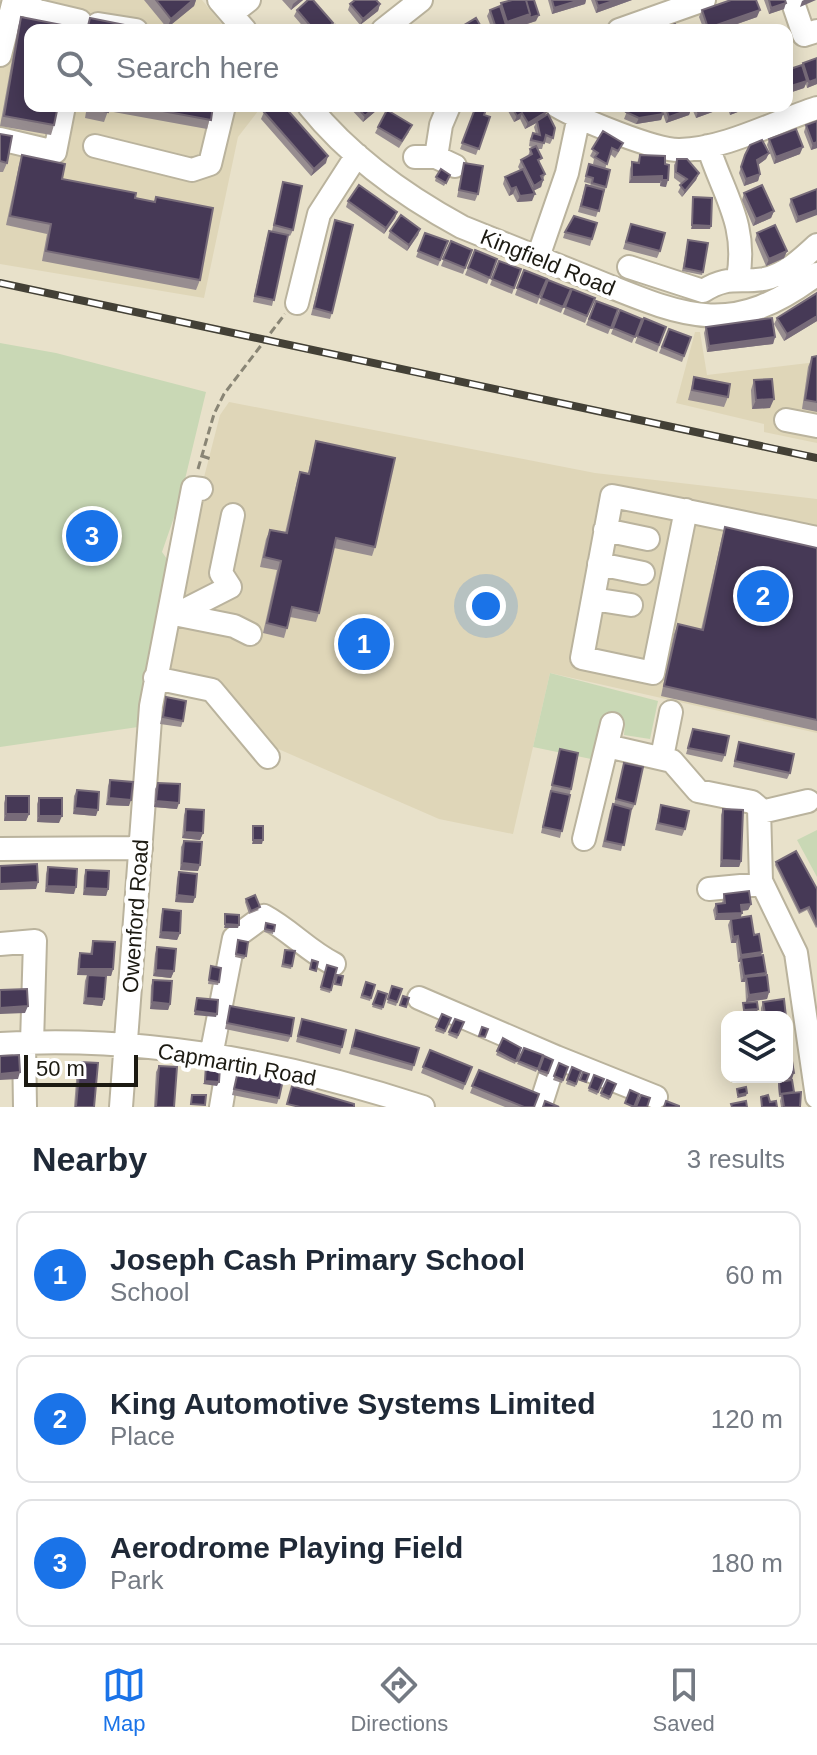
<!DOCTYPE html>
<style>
:root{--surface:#fff;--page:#f2f2f3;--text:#1f2937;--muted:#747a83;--line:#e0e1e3;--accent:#1a73e8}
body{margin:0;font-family:Arial,sans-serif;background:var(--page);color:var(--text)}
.controls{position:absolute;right:24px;bottom:24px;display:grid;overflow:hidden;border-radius:16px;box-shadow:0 4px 20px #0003}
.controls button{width:72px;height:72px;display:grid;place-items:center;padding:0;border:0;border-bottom:2px solid var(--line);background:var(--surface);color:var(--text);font:40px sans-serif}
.scale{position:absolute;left:24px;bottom:20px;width:114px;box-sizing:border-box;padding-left:8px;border:4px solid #1c1a12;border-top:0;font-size:22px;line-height:28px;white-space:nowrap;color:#1c1a12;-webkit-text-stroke:6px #fff;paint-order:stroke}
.you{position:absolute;left:486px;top:606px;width:28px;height:28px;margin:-20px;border:6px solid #fff;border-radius:50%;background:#1a73e8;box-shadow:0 0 0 12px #1a73e833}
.badge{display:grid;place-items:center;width:52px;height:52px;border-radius:50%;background:var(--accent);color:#fff;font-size:26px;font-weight:700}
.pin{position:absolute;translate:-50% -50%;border:4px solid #fff;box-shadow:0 2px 8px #0006}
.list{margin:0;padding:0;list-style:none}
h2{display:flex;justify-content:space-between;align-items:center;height:104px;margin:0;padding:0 32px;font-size:34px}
h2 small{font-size:26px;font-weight:400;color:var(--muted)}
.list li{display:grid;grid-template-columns:52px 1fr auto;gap:24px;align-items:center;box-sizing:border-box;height:128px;margin:0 16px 16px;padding:0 16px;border:2px solid var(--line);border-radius:16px}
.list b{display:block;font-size:30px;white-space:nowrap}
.list p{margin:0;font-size:26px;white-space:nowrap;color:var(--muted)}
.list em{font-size:26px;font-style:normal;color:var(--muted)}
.icon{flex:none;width:44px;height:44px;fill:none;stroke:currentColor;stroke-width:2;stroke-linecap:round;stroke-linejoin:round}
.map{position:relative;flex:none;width:817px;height:1107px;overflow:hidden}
.search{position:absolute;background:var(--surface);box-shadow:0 4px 20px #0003;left:24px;right:24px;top:24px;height:88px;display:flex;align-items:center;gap:20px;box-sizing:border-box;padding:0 28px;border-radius:16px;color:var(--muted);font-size:30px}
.sheet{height:536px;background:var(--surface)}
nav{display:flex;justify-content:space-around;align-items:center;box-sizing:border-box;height:112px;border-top:2px solid var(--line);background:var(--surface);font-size:22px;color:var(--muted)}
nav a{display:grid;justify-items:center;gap:4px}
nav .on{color:var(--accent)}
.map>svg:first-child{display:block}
</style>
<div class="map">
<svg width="817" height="1107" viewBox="0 0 817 1107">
<rect width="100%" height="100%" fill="#e8e1ca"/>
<path fill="#dfd6b8" d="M0,0H202L227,30H30V106H262L238,137L204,298L0,264Z
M695,332H700L707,375L817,362V443L764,432V424L676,403Z
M229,402L595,473L817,499V733L550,673L513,834L439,819L276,748L213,681L167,674L201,489L220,415Z"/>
<path fill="#c9d8b5" d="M0,343L56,353L206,392L180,500L162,552L167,559L151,650L145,726L0,747Z
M550,673L658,701L650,739L624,735L625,723L606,718L596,760L533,747Z
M817,830V877L797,840Z"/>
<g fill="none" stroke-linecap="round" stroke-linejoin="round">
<g stroke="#bab39d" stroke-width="26">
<path id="minor" d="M15,0L38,11L80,21V30
M219,0L245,30
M792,0L804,35L817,31
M231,14L249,0
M98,24L136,30
M383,30L421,0
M619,30L704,0
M0,55L14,0
M309,106C350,157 405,196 462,227C506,245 550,262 594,280C685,317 731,339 817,274
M449,106L441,125L436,157L455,166
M557,106C579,119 656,151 680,150C725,149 774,122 817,108
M0,139L55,152L64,106
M95,146L192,170L210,164L224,106
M708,146C723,194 748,224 738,278
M415,157H436
M538,257L567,173L579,116
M629,267L703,291C728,275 738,283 764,279C785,275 802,259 817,245
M297,303L319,214L357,155
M786,420L817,426
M686,510L653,673L582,658L612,496C680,509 749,524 817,538
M605,530L648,539
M599,564L643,573
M593,599L631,605
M169,613L234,626L250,634
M177,614L230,587L221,573L233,515
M155,678L212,690L268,757
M607,746L672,761L698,791L752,802L759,808L761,881L796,953L817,1097
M662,757L671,712
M761,812L808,801
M584,839L612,724
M0,849L141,848
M709,889L762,884
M0,944L35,941L32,1043
M419,998L556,1057L540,1107
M24,1043L25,1107
M0,1044C142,1035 289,1063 423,1107
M211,1056L234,938L264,916C290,930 308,951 334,964
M556,1057L656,1097
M121,1107L151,706L193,488L201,489
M221,1107L229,1059"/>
</g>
<path stroke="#898575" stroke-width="3" stroke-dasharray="8 4" stroke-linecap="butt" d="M202,456L211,459
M198,469L214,414L224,394L285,314"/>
<use href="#minor" stroke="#fff" stroke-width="22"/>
<g stroke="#434036" stroke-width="8">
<path id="rail" d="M0,283L817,458"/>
</g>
<use href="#rail" stroke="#fff" stroke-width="5" stroke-dasharray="15" stroke-linecap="butt"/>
</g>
<path fill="#978d90" d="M144,0H196L194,6L167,28Z
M282,0H303L291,10Z
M548,0H586L585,4L552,14Z
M591,0H632L596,13Z
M764,0H785L784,9L769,14Z
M501,3L536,21L508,30H492L487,16L490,10L500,6Z
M350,4H380L378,11L360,25L348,10Z
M297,10L332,28L339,30H306L294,16Z
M702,10L757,17L720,30H704L699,17Z
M21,17L54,125L51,135L0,126L18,27Z
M817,58V84L807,88L806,84L804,88L789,93L787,87V70L802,66L803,63Z
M87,106H213L207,129L108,111L104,122L85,118Z
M348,106H378L377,110L363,122Z
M476,106L484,115L490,117L476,155L460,149Z
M510,106H527L528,108L546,112L545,116L553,138L550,144L544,142L542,149H537L540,164L545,174L541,187L533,191L532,201L517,202L513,194L509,196L503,184L505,177L520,170L518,167L521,160L528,157L530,149L532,147L529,146L530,139L533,133L536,134L534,127L536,123L525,129L520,119L514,122L508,111Z
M629,106H690L691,109L689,115L666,123L663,114L661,120L636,124L624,119Z
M691,106H720L718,110L696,118Z
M727,106H753L730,115Z
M264,112L326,163L311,176L261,119Z
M817,121V148L811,150L804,132L806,125Z
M378,127L409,132L399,148L375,133Z
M603,131L620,150L615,158L610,154L605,169L606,187L596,217L578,212L584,191L591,184L584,182L589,164L597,167L593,164L594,159L590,156Z
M0,134L7,163L3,172H0Z
M769,139L800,154L774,164L767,145Z
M769,153L766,159L758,165L760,174L758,181L744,186L739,173L745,155Z
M22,155L62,179L154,202L156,197L200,280L196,290L42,261L47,234L6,225L19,165Z
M640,155L665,164L666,187L660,186V183H629L630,169L632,162L637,163Z
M677,159L699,173L696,180L682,197L678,192L682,184L674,178V165Z
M464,163L478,194L475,201L457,197Z
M450,175L444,186L435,181L436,177Z
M283,182L293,230L290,236L288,235L272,306L253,302L267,237L269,231H272Z
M817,189L796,223L789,205L791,199Z
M744,193L774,211L771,218L753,226L742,200Z
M348,201L397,212L395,218L384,234L346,207Z
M335,220L332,313L330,319L311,315Z
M631,224L660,251L657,258L623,249Z
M420,229L418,235L407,251L388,238L390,231Z
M565,232L592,239L590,246L563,238Z
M425,233L448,241L438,266L416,257Z
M757,233L787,251L784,258L766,266L755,240Z
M688,240L703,272L702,275L682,271Z
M451,241L472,250L463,274L441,266Z
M475,250L497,259L487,284L465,275Z
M499,261L521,269L512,294L490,285Z
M524,270L547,279L537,304L515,295Z
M548,280L571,289L561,313L539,304Z
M572,289L595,298L585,323L563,314Z
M817,293V321L784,341L774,324L777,318Z
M596,301L618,309L608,334L586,325Z
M620,310L642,319L632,343L611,334Z
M644,318L666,327L657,352L635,343Z
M706,327L775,337L773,344L707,352L704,333Z
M669,329L691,337L682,362L659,353Z
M817,356V412L802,409L808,367L812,357Z
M694,377L728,397L724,407L688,400Z
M754,380L770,408L752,409L751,390Z
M316,441L375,547L372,556L334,548L319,613L316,622L290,617L284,638L263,633L277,570L260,567L266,539L270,530L285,533L297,481L300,472L308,473Z
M725,527L817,548V731L661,696L674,634L678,624L701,630L722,537Z
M166,697L183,721L181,727L160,724Z
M693,729L725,755L722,762L686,754Z
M739,742L790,773L787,779L733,767Z
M560,749L571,789L560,838L541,833Z
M624,763L635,804L632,810H631L621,851L602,847L610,811L613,804L614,805Z
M110,780L129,806L106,805L108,786Z
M158,783L177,809L154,807L155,789Z
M77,790L96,816L73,814L74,796Z
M6,796L29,814L26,821H4V803Z
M39,798L59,823L37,822V804Z
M661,805L685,829L682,836L655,830Z
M186,809L203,833L200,840L182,838L184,815Z
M723,809L741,861L739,867H720L721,815Z
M184,841L198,871L180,870L181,847Z
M776,862L817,889V927L816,928L807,910L799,914L775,865Z
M48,867L74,894L45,892L46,874Z
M86,870L108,889L106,896L83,895L84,876Z
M179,872L195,897L193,903L175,902L177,879Z
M724,894L751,904L748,910L742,911L740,918L754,935L761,956L769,992L767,999L746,1002L745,982H741L739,965L740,962H738L736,943H731L728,925L730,920H715L713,910L716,904L722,903Z
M246,899L259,910L249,914L245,902Z
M163,909L180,933L177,940L159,938L161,916Z
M266,923L275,925L273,934L264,932Z
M238,940L246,956L244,959L235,957Z
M93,941L113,969L111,976L94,975L102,1006L83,1004L85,981L87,975H77L78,960L80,953L90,954Z
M157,947L174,971L171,978L153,976L155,954Z
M285,950L292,966L291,969L281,967Z
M327,965L331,990L330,993L320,990Z
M211,966L219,982L218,985L208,984Z
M153,980L170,1004L168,1010L150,1009L151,986Z
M366,982L375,985L370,1001L360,998Z
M392,986L402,989L396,1006L387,1003Z
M378,991L387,994L382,1010L372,1007Z
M763,1002L786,1017H750V1016L761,1014V1008Z
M230,1006L291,1036L288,1042L225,1029Z
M442,1014L451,1018L444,1034L435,1031Z
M302,1019L342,1047L340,1054L296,1042Z
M455,1019L464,1022L457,1039L448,1035Z
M356,1030L414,1065L412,1071L349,1054Z
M503,1038L521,1048L515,1064L496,1055Z
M524,1048L543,1055L536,1072L517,1064Z
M430,1050L472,1067L463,1090L421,1073Z
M544,1056L553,1060L547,1077L538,1073Z
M80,1062L94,1107H74L77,1068Z
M559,1063L568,1067L562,1083L553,1080Z
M159,1066L174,1107H154L156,1072Z
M572,1067L581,1071L575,1087L566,1084Z
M479,1070L534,1107H505L470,1093Z
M238,1071L279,1098L277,1104L232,1095Z
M594,1075L604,1079L597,1095L588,1091Z
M607,1080L616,1084L609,1100L600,1096Z
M779,1082L794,1093L800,1107H781L780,1101L781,1097H779L778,1085Z"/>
<path fill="#776b79" d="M193,0H196L194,6L167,28L171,19Z
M298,0H303L291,10L293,4Z
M580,0H586L585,4L552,14L554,8Z
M616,0H632L596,13L598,6Z
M804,0H816L800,7L802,1Z
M786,3L784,9L769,14L771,8Z
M380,4L378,11L360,25L363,19Z
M760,10L757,17L720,30H708V28Z
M530,14L527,24L508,30H495L496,28L506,25L507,22Z
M539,15L536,21L527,24L529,18Z
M817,79V84L807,88L809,82Z
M807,81L804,88L789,93L791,86Z
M376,106H378L377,110L363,122L365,116Z
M602,106H615L601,110Z
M715,106H720L718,110L696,118L698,112Z
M739,106H753L730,115L732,109Z
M691,109L689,115L666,123L669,117Z
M546,112L544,119L525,129L528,123Z
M522,113L520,119L514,122L517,116Z
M663,114L661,120L636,124L639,118Z
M817,142V148L811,150L813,144Z
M803,147L800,154L774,164L776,157Z
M769,153L766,159L755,167L757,160Z
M328,156L326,163L311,176L314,169Z
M699,173L696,180L682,197L685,191Z
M760,174L758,181L744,186L746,179Z
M662,176L660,183H629L632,177Z
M543,180L541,187L531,192L534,186Z
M662,180H668L666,187L660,186Z
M516,187L513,194L509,196L511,189Z
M535,194L532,201L517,202L520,196Z
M817,210V215L796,223L798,217Z
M774,211L771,218L753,226L756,219Z
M397,212L395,218L384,234L386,228Z
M692,225L711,226L710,229H691Z
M420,229L418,235L407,251L409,245Z
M787,251L784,258L766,266L769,259Z
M817,316V321L784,341L787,334Z
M775,337L773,344L707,352L709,346Z
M774,399L770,408L752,409L756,400Z
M109,798L131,800L129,806L106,805Z
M156,801L179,803L177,809L154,807Z
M75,808L98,810L96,816L73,814Z
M6,814H29L26,821H4Z
M39,816H62L59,823L37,822Z
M185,832L203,833L200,840L182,838Z
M253,840H263L262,844H252Z
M722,860L741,861L739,867H720Z
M182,863L200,865L198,871L180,870Z
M38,882L36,889L0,890V884Z
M47,886L76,887L74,894L45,892Z
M85,888L108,889L106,896L83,895Z
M177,895L195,897L193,903L175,902Z
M751,904L748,910L739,911L741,905Z
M742,913L740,920H715L717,914Z
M225,924L239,925L238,928H224Z
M161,932L180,933L177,940L159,938Z
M738,936L736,943H731L733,937Z
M762,952L760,959L741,958L740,962H738L741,955Z
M79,969H113L111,976L77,975Z
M156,970L174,971L171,978L153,976Z
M766,973L763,979L746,977L745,982H741L744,976Z
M769,992L767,999L746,1002L749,995Z
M86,998L104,999L102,1006L83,1004Z
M152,1002L170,1004L168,1010L150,1009Z
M28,1006L25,1013L0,1014V1008Z
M758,1009L757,1012L743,1013L744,1010Z
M195,1011L217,1014L216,1017L194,1015Z
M20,1072L18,1079L0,1080V1074Z
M794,1073L792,1079L766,1083L768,1077H787V1074Z
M205,1081L219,1082L217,1086L203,1084Z
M747,1093L746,1096L737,1098L738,1095Z"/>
<path fill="#463956" stroke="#776b79" stroke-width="2" d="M156,0H193L171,19Z
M308,0H313L333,23L325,30H314L297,10Z
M355,0H376L380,4L363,19L350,4Z
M512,0H526L530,14L507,22L501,3Z
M526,0H534L539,15L529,18L530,14Z
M552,0H580L554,8Z
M596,0H616L598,6Z
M731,0H756L760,10L708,28L702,10Z
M769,0H785L786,3L771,8Z
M500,6L506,25L496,28L490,10Z
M21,17L72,27L71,30H30V106H58L54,125L4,116Z
M90,18L125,25L124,30H87Z
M476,18L483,30H456Z
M675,24L677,30H659Z
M335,25L339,30H329Z
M817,58V79L809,82L803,63Z
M802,65L807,81L791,86L787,70Z
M89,106H109L108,112L89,108Z
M136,106H213L211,120Z
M271,106H284L328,156L314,169L264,112Z
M356,106H376L365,116Z
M476,106L487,107L484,115L490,117L479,149L462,143Z
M511,106H527L528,108L532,106H542L546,112L528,123L522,113L517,116Z
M629,106H660L663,114L639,118L626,112Z
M665,106H690L691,109L669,117Z
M696,106H715L698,112Z
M387,110L412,125L402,141L378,127Z
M548,114L555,128L553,138L546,135L544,143L531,140L533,133L540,135L537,121Z
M817,121V142L813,144L806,125Z
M796,129L803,147L776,157L769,139Z
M603,131L623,143L618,151L612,148L607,164L595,157L598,153L592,149Z
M0,134L12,136L7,163L0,161Z
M762,140L769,153L757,160L760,174L746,179L741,167L745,155L750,145Z
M536,146L542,158L538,160L545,174L541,176L543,180L534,186L521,160L532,154L530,149Z
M22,155L65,164L62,179L136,193L135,198L155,202L156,197L213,208L200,280L46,251L51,224L10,216Z
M640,155L665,156V164L669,165L668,180H662V176L632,177V162L639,163Z
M677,159H687L699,173L685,191L680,185L687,179L676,172Z
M464,163L483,166L478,194L459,190Z
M589,164L610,170L606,187L592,183L593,178L586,176Z
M441,169L450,175L446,183L436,177Z
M523,169L535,194L520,196L516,187L511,189L505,177Z
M283,182L302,186L293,230L274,225Z
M359,185L397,212L386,228L348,201Z
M586,185L604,190L599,211L581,206Z
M762,185L774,211L756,219L744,193Z
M817,189V210L798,217L791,199Z
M693,197L712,198L711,226L692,225Z
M401,215L420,229L409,245L390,231Z
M574,216L597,223L592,239L565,232Z
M335,220L353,225L332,313L314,308Z
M631,224L665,233L660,251L626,242Z
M775,225L787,251L769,259L757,233Z
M269,231L288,235L274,300L255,296Z
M425,233L448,241L440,260L418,251Z
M688,240L708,243L703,272L684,268Z
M451,241L472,250L465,268L443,259Z
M475,250L497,259L490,278L468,268Z
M499,261L521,269L514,288L492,279Z
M524,270L547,279L539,297L517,288Z
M548,280L571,289L563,307L541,298Z
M572,289L595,298L587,316L565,307Z
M817,293V316L787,334L777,318Z
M596,301L618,309L611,328L589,319Z
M620,310L642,319L635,337L613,328Z
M644,318L666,327L659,345L637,336Z
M772,318L775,337L709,346L706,327Z
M669,329L691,337L684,356L662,347Z
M817,356V402L805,400L812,357Z
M694,377L730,384L728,397L692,390Z
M772,379L774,399L756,400L754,380Z
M316,441L395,458L375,547L336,538L319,613L292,607L287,628L267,623L281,561L264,557L270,530L287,533L300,472L309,474Z
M725,527L817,548V720L664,686L678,624L703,630Z
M166,697L186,701L183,721L163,717Z
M693,729L729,736L725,755L688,748Z
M739,742L794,754L790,773L735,761Z
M560,749L578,753L571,789L552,785Z
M624,763L643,767L635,804L616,799Z
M110,780L133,782L131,800L109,798Z
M158,783L180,784L179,803L156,801Z
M77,790L99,792L98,810L75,808Z
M551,791L570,795L562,831L543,827Z
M6,796H29V814H6Z
M39,798H62V816H39Z
M613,804L631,809L624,845L605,841Z
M661,805L689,811L685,829L658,823Z
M186,809L204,810L203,833L185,832Z
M723,809L743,810L741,861L722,860Z
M253,826H263V840H253Z
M184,841L202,842L200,865L182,863Z
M796,851L817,889V925L809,907L800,911L776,862Z
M37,864L38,882L0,884V866Z
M48,867L77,869L76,887L47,886Z
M86,870L109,871L108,889L85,888Z
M179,872L197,874L195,897L177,895Z
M749,891L751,904L741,905L742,913L717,914L716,904L725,903L724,894Z
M255,895L260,907L251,911L246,899Z
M163,909L181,911L180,933L161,932Z
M225,914L239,915V925L225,924Z
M751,916L754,935L759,934L762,952L741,955L738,936L733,937L731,919Z
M266,923L275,925L274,931L265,929Z
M238,940L248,942L246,956L236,954Z
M93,941L115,942L113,969H79L80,953L92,954Z
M157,947L176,949L174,971L156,970Z
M285,950L295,951L292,966L283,964Z
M763,955L766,973L744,976L741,958Z
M312,960L318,962L316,971L310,969Z
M327,965L337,968L331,990L321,987Z
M211,966L221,968L219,982L209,980Z
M88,975L106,976L104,999L86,998Z
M337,975L343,976L341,985L335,984Z
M767,975L769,992L749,995L746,977Z
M153,980L172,981L170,1004L152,1002Z
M366,982L375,985L371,998L362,995Z
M392,986L402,989L397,1002L388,999Z
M27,989L28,1006L0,1008V990Z
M378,991L387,994L383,1007L373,1004Z
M403,996L409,998L406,1007L400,1005Z
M197,998L218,1000L217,1014L195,1011Z
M784,999L786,1017H750V1016L765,1014L763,1002Z
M757,1002L758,1009L744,1010L743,1003Z
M230,1006L294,1018L291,1036L227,1023Z
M442,1014L451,1018L445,1031L436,1027Z
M302,1019L346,1030L342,1047L298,1036Z
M455,1019L464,1022L458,1035L449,1032Z
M482,1027L488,1029L485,1037L479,1036Z
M356,1030L419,1048L414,1065L352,1047Z
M503,1038L521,1048L516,1061L497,1051Z
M524,1048L543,1055L538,1069L518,1061Z
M430,1050L472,1067L465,1084L423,1067Z
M19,1055L20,1072L0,1074V1056Z
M544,1056L553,1060L548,1073L539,1070Z
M787,1061H792L794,1073L787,1074Z
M80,1062L98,1063L94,1107H76Z
M559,1063L568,1067L563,1080L554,1076Z
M206,1065L220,1067L219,1082L205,1081Z
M159,1066L177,1067L174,1107H156Z
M572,1067L581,1071L576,1084L567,1080Z
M479,1070L539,1094L534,1107H524L472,1086Z
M238,1071L283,1080L279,1098L234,1089Z
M583,1072L589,1074L586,1082L580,1080Z
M594,1075L604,1079L598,1092L589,1088Z
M607,1080L616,1084L610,1097L601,1093Z
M792,1080L794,1092L780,1094L779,1082Z
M292,1086L354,1104V1107H300L287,1104Z
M746,1087L747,1093L738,1095L737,1089Z
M630,1090L639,1094L634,1107L625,1103Z
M801,1092L800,1107H784L782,1094Z
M192,1095H206L205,1105L191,1104Z
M641,1095L650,1098L647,1107H636Z
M768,1095L770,1102L776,1101L777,1107H762L761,1097Z
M545,1101L559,1107H543Z
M666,1101L679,1106V1107H664Z
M746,1101L747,1107H732L731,1104Z"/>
<g text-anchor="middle" stroke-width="8" stroke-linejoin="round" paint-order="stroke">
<g font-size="22" fill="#1c1a12" stroke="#fff">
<text transform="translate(548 262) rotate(22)" y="8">Kingfield Road</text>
<text transform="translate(135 916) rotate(-86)" y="8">Owenford Road</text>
<text transform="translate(237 1064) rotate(10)" y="8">Capmartin Road</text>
</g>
</g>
</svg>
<div class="controls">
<button><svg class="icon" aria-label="layers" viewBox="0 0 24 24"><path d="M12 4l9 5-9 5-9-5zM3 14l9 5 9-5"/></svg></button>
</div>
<div class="scale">50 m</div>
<div class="you"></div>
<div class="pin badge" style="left:364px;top:644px">1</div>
<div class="pin badge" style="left:763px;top:596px">2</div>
<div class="pin badge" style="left:92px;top:536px">3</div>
<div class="search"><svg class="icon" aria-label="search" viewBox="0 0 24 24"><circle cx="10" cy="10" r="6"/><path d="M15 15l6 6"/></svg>Search here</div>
</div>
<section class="sheet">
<h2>Nearby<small>3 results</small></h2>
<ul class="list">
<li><span class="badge">1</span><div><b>Joseph Cash Primary School</b><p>School</p></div><em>60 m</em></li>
<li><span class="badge">2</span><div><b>King Automotive Systems Limited</b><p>Place</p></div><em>120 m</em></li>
<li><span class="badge">3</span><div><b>Aerodrome Playing Field</b><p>Park</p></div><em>180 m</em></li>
</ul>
</section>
<nav>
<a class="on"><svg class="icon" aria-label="map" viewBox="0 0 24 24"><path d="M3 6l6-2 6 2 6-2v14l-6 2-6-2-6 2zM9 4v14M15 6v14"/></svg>Map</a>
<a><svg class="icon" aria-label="directions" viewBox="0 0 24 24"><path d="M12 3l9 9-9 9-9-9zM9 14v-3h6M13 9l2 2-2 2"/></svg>Directions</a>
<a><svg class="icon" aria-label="saved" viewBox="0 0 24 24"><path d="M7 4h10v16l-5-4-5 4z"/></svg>Saved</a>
</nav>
